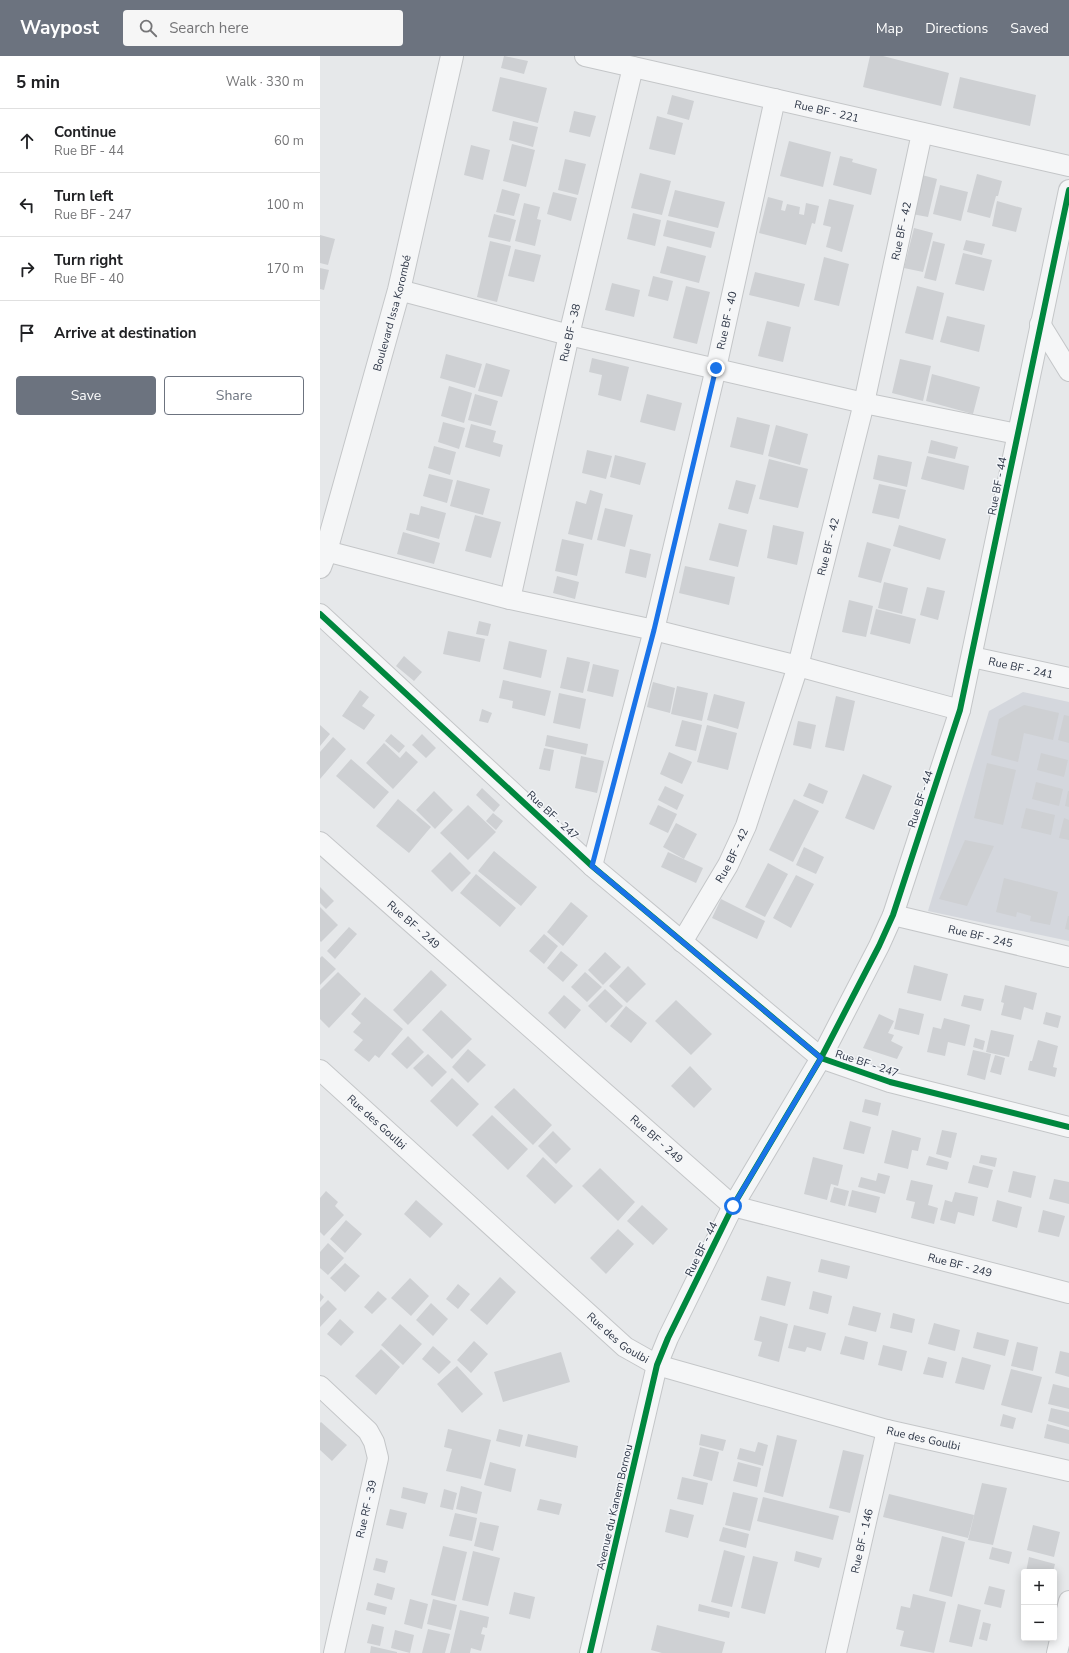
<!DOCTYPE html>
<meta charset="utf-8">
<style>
:root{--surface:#fff;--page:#f6f6f6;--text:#202124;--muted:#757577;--line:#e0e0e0;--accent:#6c737f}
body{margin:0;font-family:"Nunito Sans",sans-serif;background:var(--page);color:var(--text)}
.controls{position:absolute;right:12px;bottom:12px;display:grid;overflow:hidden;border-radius:4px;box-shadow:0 2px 10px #0003}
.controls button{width:36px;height:36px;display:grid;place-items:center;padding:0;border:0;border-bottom:1px solid var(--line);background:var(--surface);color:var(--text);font:20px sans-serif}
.stop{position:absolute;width:12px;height:12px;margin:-9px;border:3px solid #1a73e8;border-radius:50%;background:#fff}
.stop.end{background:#1a73e8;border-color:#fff;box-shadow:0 1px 4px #0008}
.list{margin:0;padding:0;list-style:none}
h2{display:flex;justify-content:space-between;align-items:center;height:52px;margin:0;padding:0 16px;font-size:17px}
h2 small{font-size:13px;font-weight:400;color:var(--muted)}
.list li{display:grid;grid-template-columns:26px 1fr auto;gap:12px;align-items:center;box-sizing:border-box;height:64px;padding:0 16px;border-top:1px solid var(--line)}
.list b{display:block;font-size:15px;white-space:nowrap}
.list p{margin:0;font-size:13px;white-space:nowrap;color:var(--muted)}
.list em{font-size:13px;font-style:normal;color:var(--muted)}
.actions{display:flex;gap:8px;padding:12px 16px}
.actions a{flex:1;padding:9px 0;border:1px solid var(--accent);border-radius:4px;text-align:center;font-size:14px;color:var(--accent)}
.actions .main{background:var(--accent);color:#fff}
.icon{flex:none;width:22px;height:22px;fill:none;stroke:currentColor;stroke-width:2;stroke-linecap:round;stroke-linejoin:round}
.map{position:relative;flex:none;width:749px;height:1597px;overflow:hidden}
header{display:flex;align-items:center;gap:24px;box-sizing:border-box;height:56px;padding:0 20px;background:var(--accent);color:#fff}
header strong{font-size:19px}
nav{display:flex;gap:22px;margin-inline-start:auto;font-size:14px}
.search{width:280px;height:36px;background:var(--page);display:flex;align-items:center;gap:10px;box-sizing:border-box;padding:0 14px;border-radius:4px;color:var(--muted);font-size:15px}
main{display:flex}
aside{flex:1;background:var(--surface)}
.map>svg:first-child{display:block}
</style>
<header>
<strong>Waypost</strong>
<div class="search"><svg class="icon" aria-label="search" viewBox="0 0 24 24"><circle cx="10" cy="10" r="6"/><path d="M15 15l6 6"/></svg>Search here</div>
<nav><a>Map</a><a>Directions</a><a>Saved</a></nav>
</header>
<main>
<aside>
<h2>5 min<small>Walk · 330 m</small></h2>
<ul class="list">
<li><svg class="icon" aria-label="ahead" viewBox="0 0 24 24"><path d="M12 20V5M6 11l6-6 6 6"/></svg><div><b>Continue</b><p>Rue BF - 44</p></div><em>60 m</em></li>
<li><svg class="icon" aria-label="left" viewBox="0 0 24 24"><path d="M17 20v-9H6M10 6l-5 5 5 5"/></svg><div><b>Turn left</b><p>Rue BF - 247</p></div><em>100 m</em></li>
<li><svg class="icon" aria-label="right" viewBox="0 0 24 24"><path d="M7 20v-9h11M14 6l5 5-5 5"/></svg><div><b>Turn right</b><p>Rue BF - 40</p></div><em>170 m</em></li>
<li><svg class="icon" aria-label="arrive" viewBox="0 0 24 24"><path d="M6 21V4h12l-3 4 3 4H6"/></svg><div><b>Arrive at destination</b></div></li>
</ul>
<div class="actions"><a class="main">Save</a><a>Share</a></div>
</aside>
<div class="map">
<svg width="749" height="1597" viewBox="0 0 749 1597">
<rect width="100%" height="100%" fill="#e6e8ea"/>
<path fill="#d4d7dd" d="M703,636L749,646V885L608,855L669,655Z"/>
<path fill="#ced0d3" d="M184,0L208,5L204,18L181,12Z
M550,0H563L629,17L621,50L543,31Z
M180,21L227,32L218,67L172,55Z
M640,21L716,39L710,70L633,52Z
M352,39L374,45L369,64L347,58Z
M254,55L276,60L270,81L249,76Z
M337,60L363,67L355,99L329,93Z
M193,65L218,71L213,91L189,84Z
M469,85L511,96L503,131L460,120Z
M192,88L215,94L206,131L183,125Z
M151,89L170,94L163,124L144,119Z
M520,100L533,103L532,106L557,113L551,139L513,129Z
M245,103L266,108L258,139L238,134Z
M320,117L351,125L342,159L311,152Z
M657,118L682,125L678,140H676L670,162L647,156Z
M602,119L617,123L608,161L592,158Z
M620,129L648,136L641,165L613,158Z
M182,133L200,138L194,160L176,156Z
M355,134L405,146L398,172L348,160Z
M233,136L257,142L251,165L227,158Z
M448,141L463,145L461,154L465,155L467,148L480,151L479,158L484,159L486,147L499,150L495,168L492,167L486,189L439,177Z
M509,143L534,149L522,196L506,191L511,171L503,169Z
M677,145L702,152L696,176L672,170Z
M204,147L220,151L217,163L221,164L215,190L195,185Z
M313,157L341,164L335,190L307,183Z
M174,158L196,164L190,186L168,181Z
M347,164L395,176L391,192L343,180Z
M594,172L613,177L603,216L584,212Z
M0,179L15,183L8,209L0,207Z
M646,184L665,188L662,199L643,194Z
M170,185L191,190L177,246L157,241Z
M613,185L625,188L616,225L604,222Z
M347,190L386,200L379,227L340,217Z
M195,193L221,199L214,226L188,220Z
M643,197L672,204L664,235L635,228Z
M504,201L529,208L519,250L494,244Z
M0,212L9,214L4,234L0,233Z
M435,216L485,228L479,251L429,239Z
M333,220L353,225L348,245L328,240Z
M292,227L320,234L314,261L285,254Z
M366,230L390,236L377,288L353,282Z
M597,230L624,237L613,284L585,277Z
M627,260L665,269L659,296L620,286Z
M447,265L471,271L463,306L438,300Z
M126,298L162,308L155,332L120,322Z
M272,302L309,311L301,345L278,339L282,319L269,316Z
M580,303L611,310L603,345L572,337Z
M166,307L190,314L182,341L158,335Z
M612,318L660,331L653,358L606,345Z
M129,330L152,337L144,367L121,360Z
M155,338L178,345L171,370L148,364Z
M327,338L362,347L355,375L320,366Z
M417,361L450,369L443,399L410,391Z
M123,366L145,372L139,393L118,386Z
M151,368L176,375L173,386L183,389L180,401L145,391Z
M456,369L488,378L480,409L448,400Z
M611,384L638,391L635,403L608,397Z
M114,390L136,396L130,419L108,412Z
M267,394L292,400L286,423L262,417Z
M295,399L326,407L320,429L290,421Z
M558,399L592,406L587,431L553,423Z
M607,400L649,410L644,434L601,423Z
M449,403L488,413L478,452L439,443Z
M109,418L133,424L127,447L103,440Z
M137,424L170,433L163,459L130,450Z
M416,424L436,429L428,458L408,453Z
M559,428L586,434L579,463L552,457Z
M270,434L283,438L272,484L248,478L256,445L266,448Z
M101,450L126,457L119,483L86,474L90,457L99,459Z
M285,452L313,459L305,491L277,484Z
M155,459L181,466L171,502L145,495Z
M399,467L427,474L418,511L389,504Z
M453,469L484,476L477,509L447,502Z
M579,469L626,483L620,504L573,490Z
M83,476L120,487L114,508L77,498Z
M242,483L264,488L257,520L235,515Z
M547,486L571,493L561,527L538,521Z
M310,493L331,498L326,522L305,517Z
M365,510L415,521L409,549L359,537Z
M237,520L259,526L255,543L233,537Z
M564,526L588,532L582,558L558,552Z
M607,531L625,535L618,564L600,559Z
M529,544L553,550L546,581L522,576Z
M556,553L596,563L590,588L550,578Z
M159,565L171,568L168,580L156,578Z
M128,575L165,583L160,606L123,598Z
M189,585L227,594L221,622L183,613Z
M84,600L102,616L94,625L76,610Z
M247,601L270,606L263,637L240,632Z
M273,608L299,614L293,641L267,635Z
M183,624L231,635L225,660L192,652L193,645L179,642Z
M333,626L355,632L350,657L327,651Z
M357,630L388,637L382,665L351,658Z
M40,634L49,641L42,650L55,659L44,674L22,660Z
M239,637L266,643L260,673L233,667Z
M394,638L425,646L418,673L387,664Z
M516,640L535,645L524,695L505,691Z
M704,649L739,657L733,684L704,677L698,706L671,699L679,663Z
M162,653L172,657L168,667L159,665Z
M744,659L749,660V687L738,684Z
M362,664L382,669L376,695L355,690Z
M478,665L496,669L491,693L473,689Z
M0,669L10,678L0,690Z
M387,669L417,677L408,714L377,706Z
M71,678L85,690L79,697L65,685Z
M102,678L116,692L106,702L92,689Z
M227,679L268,688L266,699L225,690Z
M13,681L26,693L0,723V696Z
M64,687L80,702L86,695L98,706L73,733L46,707Z
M224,692L234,694L230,715L219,713Z
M349,696L372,706L362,728L340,718Z
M721,697L748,704L744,721L717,714Z
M261,700L284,705L277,737L255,732Z
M31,703L69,736L54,753L16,720Z
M667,707L696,714L683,769L654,762Z
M543,718L572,730L554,774L525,762Z
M716,726L743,733L739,750L712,743Z
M489,727L508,735L503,748L483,740Z
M345,730L364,739L357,754L338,744Z
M162,732L180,749L174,756L156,739Z
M114,735L133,754L115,773L96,754Z
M748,735H749V751L745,750Z
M78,743L111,771L89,797L56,770Z
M474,743L499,755L473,806L449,794Z
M148,749L176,776L148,804L120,777Z
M338,749L357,758L348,777L329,768Z
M706,752L735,759L731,779L701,772Z
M173,757L183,765L176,774L166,765Z
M744,762L749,764V784L739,782Z
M356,767L377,778L364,803L343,791Z
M645,784L674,790L647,850L619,843Z
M484,791L504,801L496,818L476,809Z
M174,795L217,831L201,850L158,815Z
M130,796L151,817L132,836L111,815Z
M348,796L383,812L376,827L341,811Z
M448,807L468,818L445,861L425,851Z
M156,818L196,852L180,871L140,837Z
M476,819L494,828L471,872L453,862Z
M684,822L738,836L730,869L710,865L711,860L697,856L696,861L676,856Z
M0,831L14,845L6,853L0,847Z
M401,843L445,865L437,883L392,862Z
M251,846L268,860L243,890L227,876Z
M0,851L18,869L1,886L0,885Z
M748,860H749V874L745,873Z
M29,871L37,878L15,903L7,895Z
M224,878L238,890L224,908L209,895Z
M241,895L258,909L243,926L227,912Z
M285,896L301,911L283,929L268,914Z
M2,900L16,913L0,929V902Z
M594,909L628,918L621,945L587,937Z
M308,910L326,928L307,947L289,930Z
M111,914L127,929L88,969L73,954Z
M18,916L41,938L9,972L0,963V934Z
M265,916L282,931L267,946L251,931Z
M685,929L717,937L713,954L704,951L701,964L681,959L684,947L681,946Z
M285,933L303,950L286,967L268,950Z
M244,939L261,954L245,973L228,957Z
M644,939L664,943L661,955L641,950Z
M45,941L83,973L59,1002L55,999L49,1006L34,994L43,984L33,976L41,967L31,958Z
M356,944L392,978L371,999L335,965Z
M306,950L327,967L311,987L290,970Z
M579,952L604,958L599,979L574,973Z
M121,954L152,983L132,1003L102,974Z
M726,956L741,960L738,972L723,968Z
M559,958L574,965L568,977L574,979L571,985L583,991L577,1003L543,992Z
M624,962L650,969L645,990L628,986L625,1000L607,996L613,971L621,973Z
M671,974L694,979L689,1001L666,996Z
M88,980L104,996L87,1013L71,998Z
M655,982L665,985L663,994L653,991Z
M718,984L738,990L733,1011L737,1012L735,1021L708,1014L710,1005H712Z
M148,993L166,1009L148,1027L132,1011Z
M653,994L671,998L665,1024L647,1019Z
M108,998L127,1016L112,1031L93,1012Z
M675,999L685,1002L681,1019L670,1016Z
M370,1010L392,1033L374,1052L351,1030Z
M132,1022L159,1048L137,1071L110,1045Z
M194,1032L232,1069L213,1089L174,1051Z
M545,1043L561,1047L558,1060L542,1056Z
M172,1059L208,1093L188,1114L152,1079Z
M530,1065L551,1071L544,1098L523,1093Z
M572,1074L601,1082L598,1095L592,1094L588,1113L564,1107Z
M622,1074L637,1077L631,1102L616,1098Z
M233,1075L251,1093L236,1108L218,1090Z
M661,1099L677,1102L675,1111L659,1107Z
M609,1100L629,1106L627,1114L606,1109Z
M223,1101L253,1130L235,1148L206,1120Z
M493,1101L523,1109L518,1130L511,1128L507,1144L484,1138Z
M653,1109L673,1114L668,1132L648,1127Z
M280,1112L315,1146L298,1165L262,1130Z
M693,1115L716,1120L711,1142L688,1136Z
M558,1117L570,1120L565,1138L538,1131L541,1121L556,1125Z
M734,1123L749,1126V1148L729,1143Z
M591,1124L613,1129L608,1149L618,1152L614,1168L591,1162L595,1146L586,1144Z
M514,1131L529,1135L525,1150L510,1146Z
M532,1134L560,1141L556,1157L528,1150Z
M6,1135L18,1146L15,1150L24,1159L4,1180L0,1176V1142Z
M635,1136L658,1141L654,1160L638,1156L635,1168L620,1164L625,1144L632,1146Z
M96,1144L123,1168L110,1182L84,1158Z
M677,1144L702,1151L697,1172L672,1165Z
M322,1149L348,1173L333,1189L307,1165Z
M723,1154L745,1160L739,1181L718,1176Z
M26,1164L42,1178L25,1197L10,1183Z
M298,1173L314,1188L286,1218L270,1202Z
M8,1187L24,1202L8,1219L0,1212V1196Z
M501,1203L530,1210L527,1223L498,1216Z
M25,1207L40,1220L25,1236L10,1222Z
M447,1220L471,1226L465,1250L441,1244Z
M180,1221L196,1236L167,1269L150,1254Z
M90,1222L109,1240L91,1260L71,1242Z
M138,1228L150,1238L138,1253L126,1243Z
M58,1235L67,1243L52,1258L44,1251Z
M493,1235L512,1240L508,1258L489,1253Z
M0,1237L4,1241L0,1246Z
M8,1244L17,1253L0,1271V1252Z
M111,1247L128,1263L113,1280L96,1264Z
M533,1250L561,1257L556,1276L528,1269Z
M573,1257L595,1263L592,1277L570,1272Z
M440,1260L468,1268L459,1306L438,1300L442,1286L434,1284Z
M20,1263L34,1276L21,1290L7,1278Z
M614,1267L640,1274L635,1295L608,1288Z
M80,1268L102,1288L83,1309L61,1289Z
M474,1269L506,1277L501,1295L487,1291L485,1296L468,1292Z
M657,1276L689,1284L685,1300L653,1292Z
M525,1280L548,1286L544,1304L520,1298Z
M154,1285L168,1298L151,1317L137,1304Z
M697,1286L718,1291L713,1315L691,1310Z
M563,1289L587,1295L582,1315L558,1309Z
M113,1290L131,1306L119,1318L102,1303Z
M61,1293L80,1311L56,1339L35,1320Z
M740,1295L749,1297V1321L735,1317Z
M241,1296L250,1326L183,1346L174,1316Z
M608,1301L627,1306L623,1322L603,1318Z
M642,1301L671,1309L664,1334L635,1327Z
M137,1310L163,1338L142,1357L117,1328Z
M691,1313L722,1321L712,1357L681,1349Z
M733,1328L749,1332V1353L728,1348Z
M731,1352L749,1356V1371L728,1365Z
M683,1358L696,1362L693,1373L680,1370Z
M1,1366L27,1389L12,1405L0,1394V1367Z
M727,1368L749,1374V1388L724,1382Z
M128,1373L171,1384L161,1423L126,1415L132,1393L124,1391Z
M179,1373L203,1379L200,1391L176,1385Z
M208,1378L258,1390L256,1402L205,1390Z
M381,1378L406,1384L403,1395L379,1389Z
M457,1379L477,1384L463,1441L444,1436Z
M438,1386L448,1389L443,1410L417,1403L420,1392L435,1396Z
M380,1391L399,1396L392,1425L373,1420Z
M523,1394L544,1399L530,1457L509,1452Z
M170,1406L196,1413L191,1436L164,1429Z
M418,1406L441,1412L437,1431L413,1425Z
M362,1421L388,1427L383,1449L357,1443Z
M662,1427L687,1432L673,1489L648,1484Z
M141,1430L162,1436L157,1458L136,1453Z
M83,1431L108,1437L105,1448L81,1442Z
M124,1433L137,1437L133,1454L120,1451Z
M413,1436L438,1442L430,1475L405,1469Z
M569,1438L654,1459L648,1482L563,1461Z
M443,1441L519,1460L513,1484L437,1465Z
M220,1443L242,1448L239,1459L217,1454Z
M70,1453L87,1457L83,1473L66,1469Z
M350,1453L374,1459L368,1482L345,1476Z
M135,1457L157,1462L152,1485L129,1480Z
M160,1466L179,1470L173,1495L154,1490Z
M713,1469L740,1476L734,1501L707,1494Z
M403,1471L429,1478L426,1492L399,1485Z
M622,1480L645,1486L632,1541L609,1535Z
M123,1490L147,1496L135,1545L111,1539Z
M672,1491L692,1496L689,1508L669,1503Z
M404,1494L425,1500L412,1551L391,1546Z
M153,1495L180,1502L168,1550L142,1544Z
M476,1495L502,1502L499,1512L474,1505Z
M433,1500L458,1506L445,1558L421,1552Z
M709,1501L735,1508L733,1516H706Z
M56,1502L68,1505L65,1517L53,1514Z
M57,1527L75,1532L72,1544L54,1539Z
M669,1530L685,1534L681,1552L664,1548Z
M194,1536L215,1541L210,1563L189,1558Z
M593,1538L626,1546L614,1597L580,1590L584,1575L576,1573L581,1550L590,1552Z
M90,1543L108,1548L102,1573L84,1568Z
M113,1543L137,1549L131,1574L107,1568Z
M48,1546L67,1551L65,1559L46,1554Z
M379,1548L410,1556L409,1562L378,1555Z
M638,1548L661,1554L652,1591L629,1586Z
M140,1554L169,1561L167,1572L163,1571L161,1578L165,1579L161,1595L151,1592L150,1597H130Z
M663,1566L671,1568L667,1585L659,1583Z
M52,1568L64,1571L60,1590L47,1587Z
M337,1569L405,1586L402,1597H342L331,1594Z
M108,1573L130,1578L125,1597H102Z
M75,1574L94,1579L90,1597L71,1592Z
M51,1590L77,1596V1597H50Z"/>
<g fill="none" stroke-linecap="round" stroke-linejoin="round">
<g stroke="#c4c6c8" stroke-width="22">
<g id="minor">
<path id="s1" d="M265,0L749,110"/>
<path d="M79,234L249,279L544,347L697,378"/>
<path d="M720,268L749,315"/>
<path d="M6,495L190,543L334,574L478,610L640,654"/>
<path id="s2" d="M190,543L249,279L313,11"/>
<path d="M0,558L272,810L501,1002L570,1026L749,1071"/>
<path id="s3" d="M652,601L749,622"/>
<path id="s4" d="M0,786L413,1150L749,1237"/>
<path id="s5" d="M272,810L334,574L396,312L455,43"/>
<path id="s6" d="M573,859L749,901"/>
<path id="s7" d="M362,886L408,809L426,770L478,610L544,347L602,77"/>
<path id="s8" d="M0,1014L305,1291L337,1309L567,1374L749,1415"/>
<path d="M0,1330L48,1375L54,1386L58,1402L14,1597"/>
<path d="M270,1597L337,1309L348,1282L413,1150L501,1002L559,890L573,859L640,654L749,134"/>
<path id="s9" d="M516,1597L567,1374"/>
<path d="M737,1597L749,1545"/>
</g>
</g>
<g stroke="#c4c6c8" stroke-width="24">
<g id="tertiary">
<path id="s10" d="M0,511L6,495L79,234L132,0"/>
</g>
</g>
<use href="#minor" stroke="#f5f6f7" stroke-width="20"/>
<use href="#tertiary" stroke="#f5f6f7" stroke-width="22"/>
<g stroke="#f4f6f9" stroke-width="8">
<path id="cycleway" d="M0,558L272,810L501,1002L570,1026L749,1071
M270,1597L337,1309L348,1282L413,1150L501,1002L559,890L573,859L640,654L749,134"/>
</g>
<use href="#cycleway" stroke="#00873e" stroke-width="6"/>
</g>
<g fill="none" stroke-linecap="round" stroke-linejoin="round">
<path stroke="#1a73e8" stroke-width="5" d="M396,312L334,574L272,810L501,1002L413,1150"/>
</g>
<g text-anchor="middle" stroke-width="3" stroke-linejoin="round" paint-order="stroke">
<g font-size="11" fill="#2b3445" stroke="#f4f6f9">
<text dy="4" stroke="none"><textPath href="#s1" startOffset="248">Rue BF - 221</textPath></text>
<text dy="4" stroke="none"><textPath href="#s7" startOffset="748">Rue BF - 42</textPath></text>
<text dy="4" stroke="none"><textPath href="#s10" startOffset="264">Boulevard Issa Korombé</textPath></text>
<text dy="4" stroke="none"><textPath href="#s5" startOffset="562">Rue BF - 40</textPath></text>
<text dy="4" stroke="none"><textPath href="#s2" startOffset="273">Rue BF - 38</textPath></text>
<text transform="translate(677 430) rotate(-79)" y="4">Rue BF - 44</text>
<text dy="4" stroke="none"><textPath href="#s7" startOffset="424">Rue BF - 42</textPath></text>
<text dy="4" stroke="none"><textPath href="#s3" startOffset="50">Rue BF - 241</textPath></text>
<text transform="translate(600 743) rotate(-72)" y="4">Rue BF - 44</text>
<text transform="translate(233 759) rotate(43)" y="4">Rue BF - 247</text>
<text dy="4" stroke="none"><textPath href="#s7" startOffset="100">Rue BF - 42</textPath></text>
<text dy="4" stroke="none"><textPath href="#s4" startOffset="125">Rue BF - 249</textPath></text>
<text dy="4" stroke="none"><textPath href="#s6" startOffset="90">Rue BF - 245</textPath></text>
<text transform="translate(547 1007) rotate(18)" y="4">Rue BF - 247</text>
<text dy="4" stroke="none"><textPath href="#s8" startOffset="77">Rue des Goulbi</textPath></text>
<text dy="4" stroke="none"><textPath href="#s4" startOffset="449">Rue BF - 249</textPath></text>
<text transform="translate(381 1193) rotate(-64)" y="4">Rue BF - 44</text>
<text dy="4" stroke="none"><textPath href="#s4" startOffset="785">Rue BF - 249</textPath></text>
<text dy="4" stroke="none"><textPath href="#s8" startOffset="401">Rue des Goulbi</textPath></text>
<text dy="4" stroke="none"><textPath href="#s8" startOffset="725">Rue des Goulbi</textPath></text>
<text transform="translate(294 1451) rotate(-77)" y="4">Avenue du Kanem Bornou</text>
<text transform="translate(46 1453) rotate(-77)" y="4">Rue RF - 39</text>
<text dy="4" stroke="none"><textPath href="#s9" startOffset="115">Rue BF - 146</textPath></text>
</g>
</g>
</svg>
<div class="controls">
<button>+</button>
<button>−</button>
</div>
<div class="stop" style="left:413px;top:1150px"></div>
<div class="stop end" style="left:396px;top:312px"></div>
</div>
</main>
